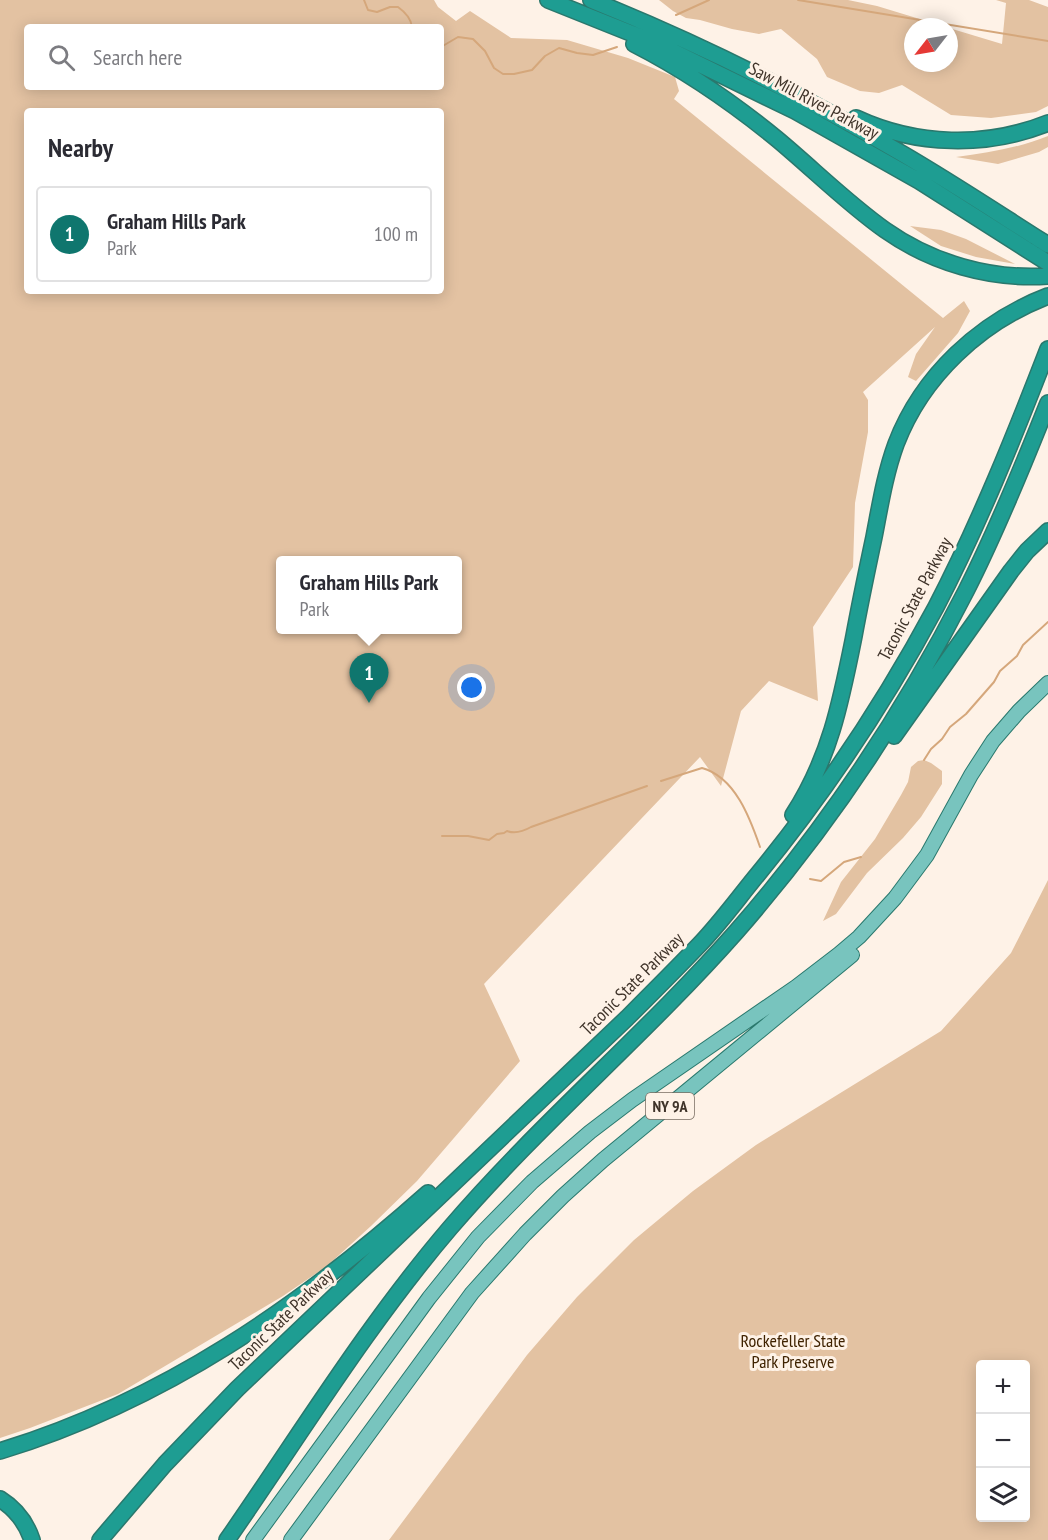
<!DOCTYPE html>
<meta charset="utf-8">
<style>
:root{--surface:#fff;--page:#f2f2f3;--text:#2b2b33;--muted:#7c7c81;--line:#e1e1e2;--accent:#0f766e}
body{margin:0;font-family:"PT Sans Narrow",sans-serif;background:var(--page);color:var(--text)}
.controls{position:absolute;right:18px;bottom:18px;display:grid;overflow:hidden;border-radius:6px;box-shadow:0 3px 15px #0003}
.controls button{width:54px;height:54px;display:grid;place-items:center;padding:0;border:0;border-bottom:2px solid var(--line);background:var(--surface);color:var(--text);font:30px sans-serif}
.compass{position:absolute;left:904px;top:18px;width:54px;height:54px;border-radius:50%;background:var(--surface);box-shadow:0 3px 15px #0003;rotate:239deg}
.you{position:absolute;left:472px;top:688px;width:21px;height:21px;margin:-15px;border:4px solid #fff;border-radius:50%;background:#1a73e8;box-shadow:0 0 0 9px #1a73e833}
.badge{display:grid;place-items:center;width:39px;height:39px;border-radius:50%;background:var(--accent);color:#fff;font-size:20px;font-weight:700}
.pin{position:absolute;translate:-50% -50px;filter:drop-shadow(0 2px 3px #0008)}
.pin::after{content:'';position:absolute;top:32px;width:21px;height:18px;background:inherit;clip-path:polygon(0 0,100% 0,50% 100%)}
.popup{position:absolute;left:276px;top:556px;width:186px;height:78px;box-sizing:border-box;display:grid;place-content:center;border-radius:6px;background:var(--surface);filter:drop-shadow(0 2px 4px #0005);font-size:20px;white-space:nowrap;color:var(--muted)}
.popup b{font-size:22px;color:var(--text)}
.popup::after{content:'';position:absolute;left:50%;top:100%;margin-left:-12px;border:12px solid transparent;border-top-color:var(--surface)}
.list{margin:0;padding:0;list-style:none}
h2{display:flex;justify-content:space-between;align-items:center;height:78px;margin:0;padding:0 24px;font-size:26px}
h2 small{font-size:20px;font-weight:400;color:var(--muted)}
.list li{display:grid;grid-template-columns:39px 1fr auto;gap:18px;align-items:center;box-sizing:border-box;height:96px;margin:0 12px 12px;padding:0 12px;border:2px solid var(--line);border-radius:6px}
.list b{display:block;font-size:22px;white-space:nowrap}
.list p{margin:0;font-size:20px;white-space:nowrap;color:var(--muted)}
.list em{font-size:20px;font-style:normal;color:var(--muted)}
.icon{flex:none;width:33px;height:33px;fill:none;stroke:currentColor;stroke-width:2;stroke-linecap:round;stroke-linejoin:round}
.map{position:relative;flex:none;width:1048px;height:1540px;overflow:hidden}
.search{position:absolute;background:var(--surface);box-shadow:0 3px 15px #0003;left:24px;top:24px;width:420px;height:66px;display:flex;align-items:center;gap:15px;box-sizing:border-box;padding:0 21px;border-radius:6px;color:var(--muted);font-size:22px}
.panel{position:absolute;background:var(--surface);box-shadow:0 3px 15px #0003;left:24px;top:108px;width:420px;height:186px;border-radius:6px}
.map>svg:first-child{display:block}
</style>
<div class="map">
<svg width="1048" height="1540" viewBox="0 0 1048 1540">
<rect width="100%" height="100%" fill="#fef2e7"/>
<path fill="#e3c2a2" fill-rule="evenodd" d="M0,0H434L438,7L456,21L470,11L511,38L567,40L628,58L675,77L679,91L674,99L943,318L964,301L970,311L958,333L916,381L908,377L916,354L935,327L863,392L868,400V432L855,503L853,567L813,627L818,701L769,681L741,711L721,786L700,757L484,984L520,1061L417,1181L371,1226L327,1266L283,1296L118,1394L30,1428L0,1438ZM27,27H441V87H27ZM27,111H441V291H27ZM458,560V630H280V560Z
M659,0H848L877,6L946,27H913V63H949V28L1002,44L1006,3L996,0H1029L1048,7V106L1036,112L991,118L951,115L902,85L879,93L860,91L827,77L817,59L781,29L759,34L732,29L700,20L686,18L673,11Z
M1048,136V147L1039,152L998,164L956,157C988,153 1018,148 1048,136Z
M910,226L941,230L966,239L1015,264L976,257L941,246Z
M924,760L931,763L942,771V784L921,817L903,838L867,873L836,914L823,921L841,882L875,839L901,795L908,782L911,767L918,761Z
M1048,880V1540H389L527,1355L577,1297L634,1240L693,1191L756,1145L941,1031L1011,953ZM980,1364H1026V1518H980Z"/>
<g fill="none" stroke-linecap="round" stroke-linejoin="round">
<path stroke="#d5a77b" stroke-width="2" d="M364,0L368,10L377,12L390,7H398C405,12 411,18 412,27
M798,0L1048,41
M676,15L709,0
M441,47L458,37L473,39L485,51L494,68L503,74H514L532,70L545,56L559,48L577,53L593,55L617,47
M924,760L931,749L942,739L950,727L966,714L994,682L1000,671L1017,656L1023,645L1048,622
M661,781L702,768C735,777 750,818 760,847
M442,836H468L489,840L497,834L504,833L507,831C515,834 524,831 531,827L647,786
M810,879L821,881L844,862L861,857"/>
<g stroke="#2a786d" stroke-width="16">
<path id="major" d="M253,1540L429,1298L478,1237L532,1182L590,1132L632,1100L796,987L839,954L859,937L895,898L927,855L971,775L993,741L1019,711L1048,683
M291,1540L472,1293L525,1234L563,1196L603,1160L852,955"/>
</g>
<g stroke="#2a786d" stroke-width="18">
<path id="highway" d="M548,0L633,34L670,50L795,111L919,181L1048,263
M591,0C698,43 802,95 901,153C951,182 999,214 1048,245
M634,44C685,70 733,103 777,139C813,169 847,203 885,230C932,263 990,280 1048,276
M856,118C916,146 986,148 1048,123
M894,736L1011,571L1027,551L1048,531
M793,815C830,758 841,701 854,636C860,603 867,570 874,537C880,506 885,474 896,444C922,376 980,322 1048,296
M0,1451C164,1401 301,1306 428,1193
M0,1499C16,1509 26,1522 32,1540
M100,1540L165,1464L237,1389L627,1018C652,993 676,969 700,944C721,922 739,897 758,874C826,791 885,702 936,607C979,524 1014,437 1048,349
M227,1540C300,1435 367,1325 450,1228C539,1124 645,1035 736,932C826,829 904,713 966,591C997,530 1023,466 1048,403"/>
</g>
<use href="#major" stroke="#78c4be" stroke-width="14"/>
<use href="#highway" stroke="#1e9d92" stroke-width="15"/>
</g>
<g text-anchor="middle" stroke-width="6" stroke-linejoin="round" paint-order="stroke">
<rect fill="#fef2e7" stroke="#786c62" stroke-width="1.5" x="646" y="1093" width="48" height="26" rx="4.5"/>
<g font-size="16" font-weight="bold" fill="#3f3329">
<text x="670" y="1112">NY 9A</text>
</g>
<g font-size="18" fill="#3f3329" stroke="#fef2e7">
<text transform="translate(814 101) rotate(28)" y="6">Saw Mill River Parkway</text>
<text transform="translate(915 599) rotate(-62)" y="6">Taconic State Parkway</text>
<text transform="translate(632 984) rotate(-45)" y="6">Taconic State Parkway</text>
<text transform="translate(281 1320) rotate(-44)" y="6">Taconic State Parkway</text>
</g>
<g font-size="18" fill="#3f2200" stroke="#fef2e7">
<text x="793" y="1347">Rockefeller State<tspan x="793" dy="21">Park Preserve</tspan></text>
</g>
</g>
</svg>
<div class="controls">
<button>+</button>
<button>−</button>
<button><svg class="icon" aria-label="layers" viewBox="0 0 24 24"><path d="M12 4l9 5-9 5-9-5zM3 14l9 5 9-5"/></svg></button>
</div>
<svg class="compass" viewBox="-18 -18 36 36"><path d="M0-13l5 13h-10z" fill="#e53935"/><path d="M0 13l5-13h-10z" fill="#7c7c81"/></svg>
<div class="you"></div>
<div class="pin badge" style="left:369px;top:703px">1</div>
<div class="popup"><b>Graham Hills Park</b>Park</div>
<div class="search"><svg class="icon" aria-label="search" viewBox="0 0 24 24"><circle cx="10" cy="10" r="6"/><path d="M15 15l6 6"/></svg>Search here</div>
<section class="panel">
<h2>Nearby<small></small></h2>
<ul class="list">
<li><span class="badge">1</span><div><b>Graham Hills Park</b><p>Park</p></div><em>100 m</em></li>
</ul>
</section>
</div>
